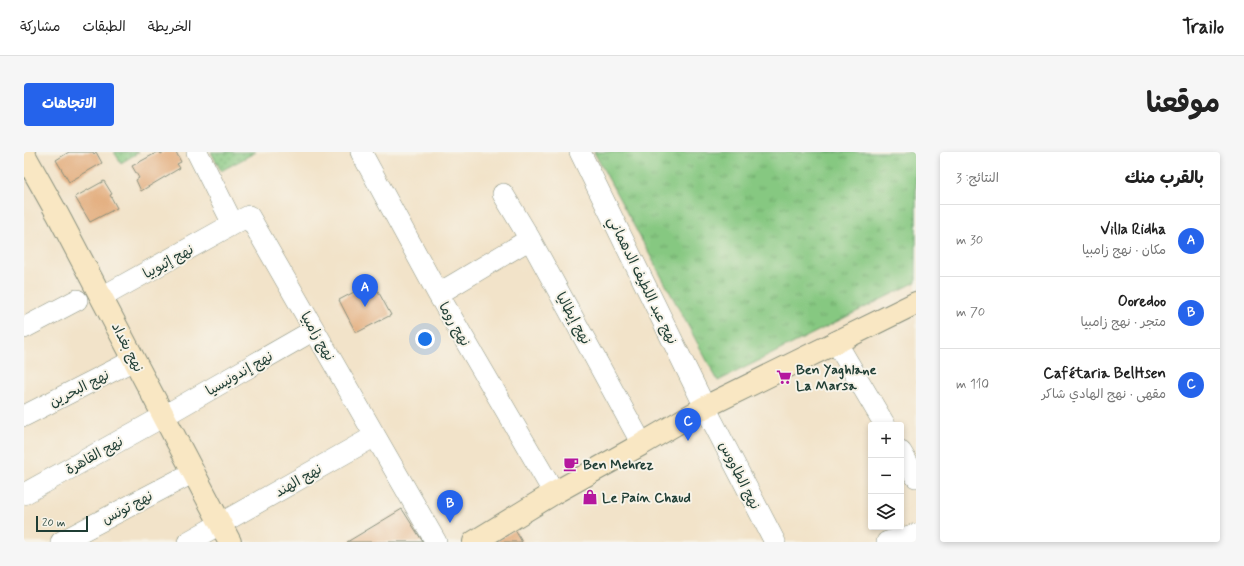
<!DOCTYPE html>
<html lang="ar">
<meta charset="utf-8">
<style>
:root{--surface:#fff;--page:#f6f6f6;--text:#222;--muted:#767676;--line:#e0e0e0;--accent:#2563eb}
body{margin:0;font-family:Mynerve,"Playpen Sans Arabic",sans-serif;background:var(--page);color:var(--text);direction:rtl}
.controls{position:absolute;right:12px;bottom:12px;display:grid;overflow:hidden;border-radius:4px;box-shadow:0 2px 6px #0003}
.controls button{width:36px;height:36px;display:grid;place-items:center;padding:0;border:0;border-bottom:1px solid var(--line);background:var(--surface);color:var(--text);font:20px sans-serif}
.scale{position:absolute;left:12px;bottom:10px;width:52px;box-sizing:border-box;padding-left:4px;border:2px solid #1f3d34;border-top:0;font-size:11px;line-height:14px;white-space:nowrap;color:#1f3d34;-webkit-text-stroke:3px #f7f3e8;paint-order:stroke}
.you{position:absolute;left:401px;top:187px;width:14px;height:14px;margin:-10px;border:3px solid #fff;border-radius:50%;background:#1a73e8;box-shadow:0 0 0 6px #1a73e833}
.badge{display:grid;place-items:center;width:26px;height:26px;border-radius:50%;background:var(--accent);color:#fff;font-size:13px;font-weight:700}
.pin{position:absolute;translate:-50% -33px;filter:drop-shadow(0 1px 2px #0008)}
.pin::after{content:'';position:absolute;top:21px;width:14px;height:12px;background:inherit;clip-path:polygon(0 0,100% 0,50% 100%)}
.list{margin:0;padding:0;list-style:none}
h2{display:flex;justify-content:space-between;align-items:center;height:52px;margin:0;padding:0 16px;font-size:17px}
h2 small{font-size:13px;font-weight:400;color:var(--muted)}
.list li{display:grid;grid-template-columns:26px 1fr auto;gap:12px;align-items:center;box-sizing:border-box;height:72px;padding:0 16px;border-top:1px solid var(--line)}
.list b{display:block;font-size:15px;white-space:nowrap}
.list p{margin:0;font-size:13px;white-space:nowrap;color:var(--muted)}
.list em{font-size:13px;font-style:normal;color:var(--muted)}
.icon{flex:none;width:22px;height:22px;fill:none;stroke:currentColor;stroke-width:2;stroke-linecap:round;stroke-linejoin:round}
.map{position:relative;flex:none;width:892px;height:390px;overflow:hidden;direction:ltr;border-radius:4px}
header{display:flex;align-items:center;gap:24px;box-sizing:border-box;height:56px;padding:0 20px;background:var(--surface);border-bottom:1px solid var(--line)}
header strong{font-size:19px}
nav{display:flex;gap:22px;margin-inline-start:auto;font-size:14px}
.intro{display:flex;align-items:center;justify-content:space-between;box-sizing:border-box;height:96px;padding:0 24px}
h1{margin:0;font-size:28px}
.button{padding:10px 18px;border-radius:4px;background:var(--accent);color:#fff;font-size:14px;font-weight:700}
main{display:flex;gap:24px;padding:0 24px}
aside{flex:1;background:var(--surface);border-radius:4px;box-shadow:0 2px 6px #0003}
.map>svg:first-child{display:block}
</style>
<header>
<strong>Trailo</strong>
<nav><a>الخريطة</a><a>الطبقات</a><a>مشاركة</a></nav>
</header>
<div class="intro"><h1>موقعنا</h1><a class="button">الاتجاهات</a></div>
<main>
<aside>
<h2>بالقرب منك<small>النتائج: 3</small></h2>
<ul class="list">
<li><span class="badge">A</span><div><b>Villa Ridha</b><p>مكان · نهج زامبيا</p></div><em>30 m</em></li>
<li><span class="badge">B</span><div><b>Ooredoo</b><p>متجر · نهج زامبيا</p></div><em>70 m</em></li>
<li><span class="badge">C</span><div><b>Cafétaria BelHsen</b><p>مقهى · نهج الهادي شاكر</p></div><em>110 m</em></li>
</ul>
</aside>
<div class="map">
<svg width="892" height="390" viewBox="0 0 892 390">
<defs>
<pattern id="park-tufts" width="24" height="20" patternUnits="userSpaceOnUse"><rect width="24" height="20" fill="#86c881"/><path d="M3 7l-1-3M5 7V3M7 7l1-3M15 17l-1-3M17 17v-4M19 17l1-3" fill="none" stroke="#6da46a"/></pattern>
<pattern id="garden-dots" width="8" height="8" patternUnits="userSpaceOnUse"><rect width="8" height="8" fill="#86c881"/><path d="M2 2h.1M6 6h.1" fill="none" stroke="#6da46a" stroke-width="1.8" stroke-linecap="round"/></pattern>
</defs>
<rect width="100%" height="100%" fill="#f7f3e8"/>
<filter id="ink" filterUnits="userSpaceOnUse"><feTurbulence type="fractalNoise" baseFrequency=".025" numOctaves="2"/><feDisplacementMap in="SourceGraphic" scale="8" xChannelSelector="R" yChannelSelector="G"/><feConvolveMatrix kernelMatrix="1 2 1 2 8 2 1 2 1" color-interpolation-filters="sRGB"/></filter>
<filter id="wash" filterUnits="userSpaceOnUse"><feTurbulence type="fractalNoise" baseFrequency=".012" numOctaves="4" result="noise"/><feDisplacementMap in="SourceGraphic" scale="16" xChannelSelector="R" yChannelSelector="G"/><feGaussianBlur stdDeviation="0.9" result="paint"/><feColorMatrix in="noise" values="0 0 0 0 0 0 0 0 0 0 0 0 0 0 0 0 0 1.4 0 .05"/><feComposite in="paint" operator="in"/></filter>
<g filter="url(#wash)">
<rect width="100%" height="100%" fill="#f2e3c9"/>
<path fill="url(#park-tufts)" stroke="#52825a" d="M570,0H892V130L694,229Z"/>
<path fill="url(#garden-dots)" stroke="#52825a" d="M90,0H115L97,11Z
M187,0H232L197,19Z"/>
<g id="blocks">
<path fill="#e4b183" d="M45,0H69L70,2L72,0L78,11L45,30L32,8Z
M134,0H136L137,2L140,0H152L157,10L153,12L156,16L117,39L112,28L115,26L108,14Z
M80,29L88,42L86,43L93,56L66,70L51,45Z
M349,130L367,163L332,181L315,148Z
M378,357L399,390H323Z
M491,378L498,390H471Z"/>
</g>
</g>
<g filter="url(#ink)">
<use href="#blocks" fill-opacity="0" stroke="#88907e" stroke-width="1"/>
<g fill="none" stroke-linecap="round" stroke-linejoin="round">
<g stroke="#88907e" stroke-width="22">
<path id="street" d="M173,0L209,72L225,64L412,390
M337,0L414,142L530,341
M556,0L681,255L751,390
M479,42L506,87L618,292
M414,142L506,87
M78,145L209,72
M0,176L53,148
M812,190L861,273
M0,264L110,208
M877,300L892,325
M0,342L140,264L290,178
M37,390L170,320
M164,390L351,284
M863,390L892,382"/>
</g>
<g stroke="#88907e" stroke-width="24">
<path id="secondary" d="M0,2L34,63L206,390
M450,390L530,341L618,292L681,255L892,151"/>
</g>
<use href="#street" stroke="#fff" stroke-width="21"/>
<use href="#secondary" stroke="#f9e7c3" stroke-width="22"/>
</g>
</g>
<defs>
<g id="supermarket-bare" transform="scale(1.2)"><path d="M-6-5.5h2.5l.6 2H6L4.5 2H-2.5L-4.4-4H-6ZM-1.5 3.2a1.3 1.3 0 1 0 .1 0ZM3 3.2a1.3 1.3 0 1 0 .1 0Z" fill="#b5179e" stroke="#f7f3e8" stroke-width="2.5" paint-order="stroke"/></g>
<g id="cafe-bare" transform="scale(1.2)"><path d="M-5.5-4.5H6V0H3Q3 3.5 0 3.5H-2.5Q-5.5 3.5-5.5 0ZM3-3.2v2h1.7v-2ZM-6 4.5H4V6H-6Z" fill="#b5179e" stroke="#f7f3e8" stroke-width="2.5" paint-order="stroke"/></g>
<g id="shop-bare" transform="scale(1.2)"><path d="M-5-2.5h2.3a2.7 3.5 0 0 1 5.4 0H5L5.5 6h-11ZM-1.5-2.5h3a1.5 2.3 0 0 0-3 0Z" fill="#b5179e" stroke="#f7f3e8" stroke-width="2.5" paint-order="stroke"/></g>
</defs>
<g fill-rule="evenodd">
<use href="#supermarket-bare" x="760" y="225"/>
<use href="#cafe-bare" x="547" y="312"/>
<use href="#shop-bare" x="566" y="345"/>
</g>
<g text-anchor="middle" stroke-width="4" stroke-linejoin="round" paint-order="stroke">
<g font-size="14" fill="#1f3d34" stroke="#f7f3e8">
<text transform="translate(144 109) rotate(-29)" y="5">نهج إثيوبيا</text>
<text transform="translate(619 128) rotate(64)" y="5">نهج عبد اللطيف الدهماني</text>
<text transform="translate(550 166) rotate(61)" y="5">نهج إيطاليا</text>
<text transform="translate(431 172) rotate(60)" y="5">نهج روما</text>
<text transform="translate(294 184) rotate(60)" y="5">نهج زامبيا</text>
<text transform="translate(104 195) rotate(63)" y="5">نهج بغداد</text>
<text transform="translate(215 221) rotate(-30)" y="5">نهج إندونيسيا</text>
<text transform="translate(55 236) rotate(-27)" y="5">نهج البحرين</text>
<text transform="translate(70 303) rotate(-29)" y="5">نهج القاهرة</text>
<text transform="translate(716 323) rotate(63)" y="5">نهج الطاووس</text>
<text transform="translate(274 328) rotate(-30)" y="5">نهج الهند</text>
<text transform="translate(103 355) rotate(-28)" y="5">نهج تونس</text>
</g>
<g font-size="14" font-weight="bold" fill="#1f3d34" stroke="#f7f3e8" text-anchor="start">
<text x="772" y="222">Ben Yaghlane<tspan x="772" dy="16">La Marsa</tspan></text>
<text x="559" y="317">Ben Mehrez</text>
<text x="578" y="350">Le Pain Chaud</text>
</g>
</g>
</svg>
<div class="controls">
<button>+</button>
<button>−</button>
<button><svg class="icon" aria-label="layers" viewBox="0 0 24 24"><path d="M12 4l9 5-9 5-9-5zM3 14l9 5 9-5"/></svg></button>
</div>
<div class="scale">20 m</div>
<div class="you"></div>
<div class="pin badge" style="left:341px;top:155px">A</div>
<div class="pin badge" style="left:426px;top:371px">B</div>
<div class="pin badge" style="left:664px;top:289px">C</div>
</div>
</main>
